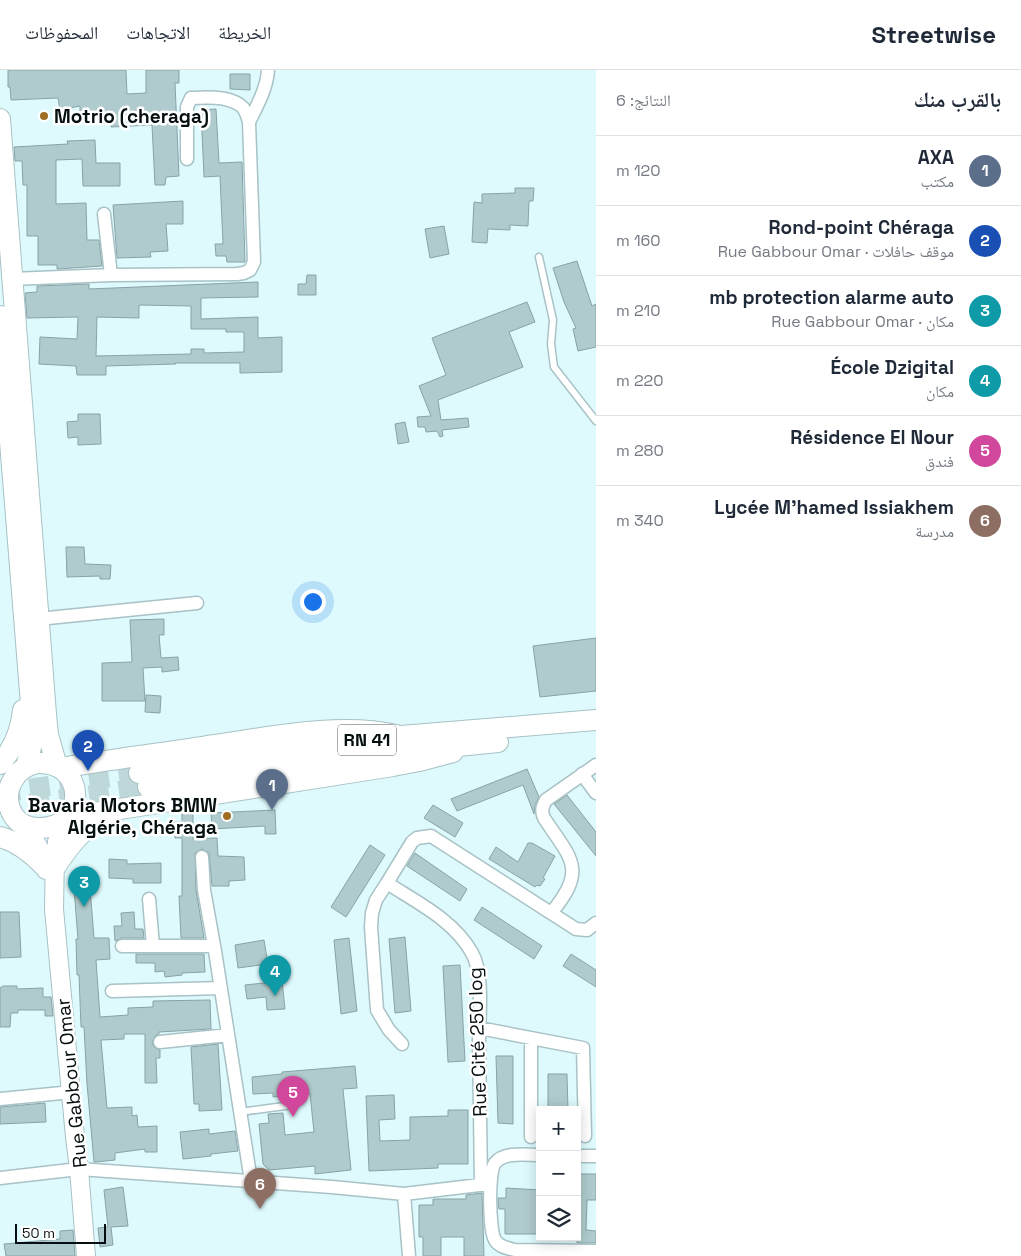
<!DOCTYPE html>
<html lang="ar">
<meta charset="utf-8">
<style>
:root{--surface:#fff;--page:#f6f6f7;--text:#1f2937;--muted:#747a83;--line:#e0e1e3;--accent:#9f6e22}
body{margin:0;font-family:"Space Grotesk","Noto Naskh Arabic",sans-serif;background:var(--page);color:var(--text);direction:rtl}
.controls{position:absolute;right:15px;bottom:15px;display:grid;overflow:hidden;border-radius:0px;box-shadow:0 2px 12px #0003}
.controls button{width:45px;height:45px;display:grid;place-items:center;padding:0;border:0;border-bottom:1px solid var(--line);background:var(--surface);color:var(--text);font:25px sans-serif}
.scale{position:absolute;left:15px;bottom:12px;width:91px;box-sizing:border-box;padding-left:5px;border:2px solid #060f10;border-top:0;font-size:14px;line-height:18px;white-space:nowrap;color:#060f10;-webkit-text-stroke:4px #fff;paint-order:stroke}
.you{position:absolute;left:312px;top:531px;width:18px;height:18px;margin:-12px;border:4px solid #fff;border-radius:50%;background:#1a73e8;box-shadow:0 0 0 8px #1a73e833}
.badge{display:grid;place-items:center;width:32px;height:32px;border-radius:50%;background:var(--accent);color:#fff;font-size:16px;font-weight:700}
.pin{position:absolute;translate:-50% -41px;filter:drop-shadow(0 1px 2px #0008)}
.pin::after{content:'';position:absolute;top:26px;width:18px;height:15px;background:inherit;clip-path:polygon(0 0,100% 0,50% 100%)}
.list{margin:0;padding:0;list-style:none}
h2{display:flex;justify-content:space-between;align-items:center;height:65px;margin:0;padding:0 20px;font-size:21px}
h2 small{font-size:16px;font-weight:400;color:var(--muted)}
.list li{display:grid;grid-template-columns:32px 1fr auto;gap:15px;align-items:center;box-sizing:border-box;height:70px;padding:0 20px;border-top:1px solid var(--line)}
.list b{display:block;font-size:19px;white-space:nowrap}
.list p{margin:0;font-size:16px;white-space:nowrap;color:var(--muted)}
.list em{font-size:16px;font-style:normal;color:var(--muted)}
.icon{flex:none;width:28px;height:28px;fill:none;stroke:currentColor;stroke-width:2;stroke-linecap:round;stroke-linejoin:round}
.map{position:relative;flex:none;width:596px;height:1186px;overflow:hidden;direction:ltr}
header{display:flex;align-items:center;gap:30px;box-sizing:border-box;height:70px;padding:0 25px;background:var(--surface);border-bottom:1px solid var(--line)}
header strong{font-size:24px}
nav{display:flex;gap:28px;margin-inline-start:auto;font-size:18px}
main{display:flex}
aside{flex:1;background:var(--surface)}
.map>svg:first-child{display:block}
</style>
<header>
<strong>Streetwise</strong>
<nav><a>الخريطة</a><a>الاتجاهات</a><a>المحفوظات</a></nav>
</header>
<main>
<aside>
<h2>بالقرب منك<small>النتائج: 6</small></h2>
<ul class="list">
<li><span class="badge" style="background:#5c6f8a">1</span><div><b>AXA</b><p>مكتب</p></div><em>120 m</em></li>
<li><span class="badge" style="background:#1a4fb4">2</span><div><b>Rond-point Chéraga</b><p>موقف حافلات · Rue Gabbour Omar</p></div><em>160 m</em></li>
<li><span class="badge" style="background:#0f9aa8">3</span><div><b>mb protection alarme auto</b><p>مكان · Rue Gabbour Omar</p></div><em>210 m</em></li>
<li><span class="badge" style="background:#0f9aa8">4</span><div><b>École Dzigital</b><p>مكان</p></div><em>220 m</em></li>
<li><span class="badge" style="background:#d1479c">5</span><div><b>Résidence El Nour</b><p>فندق</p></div><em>280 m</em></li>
<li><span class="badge" style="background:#8d6e63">6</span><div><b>Lycée M'hamed Issiakhem</b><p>مدرسة</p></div><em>340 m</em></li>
</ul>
</aside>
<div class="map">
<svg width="596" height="1186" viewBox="0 0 596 1186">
<rect width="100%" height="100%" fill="#defafd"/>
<path fill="#b0cbcd" stroke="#89a3a5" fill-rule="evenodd" d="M8,0H126L127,24L146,23V0H179V13H175L179,106L166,107L165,115H155L152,55L111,57V50L80,49V36L60,40L58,28L11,30L10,17H8Z
M230,4H250V20L230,19Z
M216,39L219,93L242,92L245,192H227L226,186H216L215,174H223L220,106L204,107L201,40Z
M95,70L96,93H120V116H83L82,89L56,90V134L86,133L87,170H99L102,196L57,199V195H38V166H27V115H23L22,91H15L14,77L68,74L67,71Z
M515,118H534L533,131H529L528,156L510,155V160L488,159L487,173L472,172L474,132L482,133V124L515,123Z
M183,131V154H166L168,181L150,182L151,187L117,188L113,135Z
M444,156L449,184L430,188L425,159Z
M577,191L592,236L596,234V277L578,281L573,259L576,258L564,232L553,198Z
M307,205H316V225H298V214H306Z
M258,212V227L201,228V249L258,247V268L282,267V302L240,303V293H175L176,294L106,296V305H77L76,296L39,294L40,267L77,269L78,247L27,248L25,223L37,222V216L89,214V219ZM139,235L191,236V259H226V262H244V282L204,283V279H191V284L96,286L97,247L139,248Z
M527,232L535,252L509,262L523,297L438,330L441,350L468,348L469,357L442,360L443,366L440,367L437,361L426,362L425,357H418L417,347L431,346L419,316L446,305L432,268Z
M78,344H100L101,374L78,375V367L68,368L67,352L78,351Z
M405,352L409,372L398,374L395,354Z
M66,477H84L85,494L111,495L110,509H100V506L67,507Z
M164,549V565H159L161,588L178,587L179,600L162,602V597L143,598L145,631H102V593L132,592L130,550Z
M596,568V621L540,627L533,576Z
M146,625L161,626L160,643L145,642Z
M527,699L539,727L535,735L534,744L523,715L457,741L451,729Z
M567,725L596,762V786L554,734Z
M433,735L463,753L455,767L424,748Z
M275,740L276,764H265V756L212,759L211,743Z
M182,744H193V769L217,768L218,786L244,787L245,810L229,811V816H212L209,783L202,779L195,783L196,820L204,868H181L179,826H182V768H175L174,752H182Z
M528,773H532L555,786L543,808L545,809L540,816L537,815L535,817L489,789L496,777L518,792Z
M370,775L385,785L346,847L331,837Z
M415,783L467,819L460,831L407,796Z
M109,789L127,790V794L161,793V813H133V809L109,808Z
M90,818L94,868H109L110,889L96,890L100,947L128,945V938L153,937V931L210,930L211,959L159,962V964L155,966L152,973L154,977L160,980V988H156L157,1013H145V964H124V969L101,970L107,1038L132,1037V1046L137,1045L138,1057L157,1056V1082H145V1079L115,1083V1090L96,1092H94L87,1014L84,957H81L79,905H77L76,869H78L74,819Z
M482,837L542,876L534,889L474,850Z
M0,842H19L21,887L0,888Z
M134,842L135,859H143L144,868H122L115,871L114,856H122L121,843Z
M405,867L411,941L395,943L389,869Z
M349,868L357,941L341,944L334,870Z
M264,870L268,894L238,898L235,875Z
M136,884H204L205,902L182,903V905L165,907L164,901L155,902V893H136Z
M571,884L596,900V917L563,896Z
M460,895L465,991L448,992L443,896Z
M282,911L285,939L267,940L266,927L247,929L245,915Z
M3,916H17V919L43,918V927H51L53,946H45V940H18V943H11L10,957H0V918Z
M218,974L222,1040L199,1041V1034H194L191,977Z
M496,986H513V1054L498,1053Z
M355,996L357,1018L343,1019L351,1100L315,1104V1096L269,1100L263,1094L259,1054L269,1053L268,1044L283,1043L285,1065L314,1062L310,1024L273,1027V1023L253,1024L252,1007L282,1004V1002Z
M548,1004H567L568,1040H548Z
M394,1025L395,1049L379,1050L380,1071L410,1070V1047L448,1046V1040H468V1094H438V1098L369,1101L366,1026Z
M45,1033L46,1052L0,1054V1037Z
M209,1059V1064L235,1061L238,1081L211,1084V1086L183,1089L180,1062Z
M577,1104H596V1130H587L586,1160L596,1161V1173H577Z
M123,1117L128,1156L111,1157L113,1175L100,1177L98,1158L108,1157L104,1120Z
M506,1118L540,1120V1164H505V1139H499L498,1131V1128H506Z
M482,1123L484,1186H464V1167H441V1186H423V1167H419V1135H433V1129H466V1125Z
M73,1160L75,1186H6L4,1174L60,1169V1161Z"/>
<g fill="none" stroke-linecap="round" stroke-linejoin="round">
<path stroke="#bed7d9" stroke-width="20" stroke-dasharray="20 10" stroke-linecap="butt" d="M0,723L139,703
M0,738L148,717"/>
<g stroke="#a8c2c5" stroke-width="9">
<path id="service" d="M539,187L553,250L551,274L554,297L596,351
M240,1042L292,1035"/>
</g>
<g stroke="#a8c2c5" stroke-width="15">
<path id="minor" d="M249,52C257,36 267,18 268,0
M104,144L111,205
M12,209L111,205L237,204L244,203L250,200L254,192L249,52C247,46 246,39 240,35C227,26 206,27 191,28L187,37V89
M38,549L197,533
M582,704L596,723
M202,787L204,820L215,881
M387,813L376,830L372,843L371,857L377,940L389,960L402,974
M149,829L153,876
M551,843L576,859L587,860L596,853
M122,876H212L215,881L251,1111
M112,921L221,918
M479,958L583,978L585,1066
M160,972L228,965
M0,1029L72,1022
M531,1067V969
M540,1085C526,1085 505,1081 495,1093C488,1101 489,1160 495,1170C499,1177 507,1178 515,1180L596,1181
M577,1086H596
M0,1108L79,1099L332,1117L404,1124L409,1186
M481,1115C480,1066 480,1018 479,969C479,945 484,904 472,883C454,850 416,832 387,813L412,772L417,768L431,766L551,843C588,799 571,789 544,748C541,741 542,737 546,730L596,695
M404,1124L488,1114"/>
</g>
<g stroke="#a8c2c5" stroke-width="20">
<path id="secondary" d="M67,749L57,772L55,784L54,839L75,1067L79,1099L86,1186
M26,757L38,776L46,800"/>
</g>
<g stroke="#a8c2c5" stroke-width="22">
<path id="primary" d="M0,49L46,644L48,665L57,696
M0,246L32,647L31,677L26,697
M38,693C86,691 89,758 39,758C28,758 19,755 13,745C0,723 14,697 38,693Z
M0,694C14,678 21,661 23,640
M61,698C109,689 159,684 207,676C266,668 338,652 396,665
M69,747L393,696L419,691L453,682
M0,767C19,772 33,784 46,798
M54,799C69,776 83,757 108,745"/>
</g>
<g stroke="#a8c2c5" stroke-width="22">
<path id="trunk" d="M139,703L401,666L596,650
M148,717L408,681L498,672"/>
</g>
<use href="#service" stroke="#fff" stroke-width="6"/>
<use href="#minor" stroke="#fff" stroke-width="12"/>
<use href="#secondary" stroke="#fff" stroke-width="18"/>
<use href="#primary" stroke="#fff" stroke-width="20"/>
<use href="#trunk" stroke="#fff" stroke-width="20"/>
</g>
<g fill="#9f6e22" stroke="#fff" stroke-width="2">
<circle cx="44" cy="46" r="5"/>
<circle cx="227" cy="746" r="5"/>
</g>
<g text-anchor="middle" stroke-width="5" stroke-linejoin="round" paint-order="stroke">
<rect fill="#fff" stroke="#515758" stroke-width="1" x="338" y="654.5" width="58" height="31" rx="4"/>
<g font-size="18" font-weight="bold" fill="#060f10">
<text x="367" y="676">RN 41</text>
</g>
<g font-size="19" font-weight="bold" fill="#060f10" stroke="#fff" text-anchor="start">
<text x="54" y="53">Motrio (cheraga)</text>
<text x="217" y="742" text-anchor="end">Bavaria Motors BMW<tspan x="217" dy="22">Algérie, Chéraga</tspan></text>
</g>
<g font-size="19" fill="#060f10" stroke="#fff">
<text transform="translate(477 972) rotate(-92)" y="7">Rue Cité 250 log</text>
<text transform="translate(71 1013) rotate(-96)" y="7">Rue Gabbour Omar</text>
</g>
</g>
</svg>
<div class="controls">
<button>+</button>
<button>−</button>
<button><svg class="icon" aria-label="layers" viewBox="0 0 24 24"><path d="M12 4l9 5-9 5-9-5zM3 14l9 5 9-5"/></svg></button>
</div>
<div class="scale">50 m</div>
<div class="you"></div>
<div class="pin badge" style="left:272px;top:740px;background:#5c6f8a">1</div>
<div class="pin badge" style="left:88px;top:701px;background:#1a4fb4">2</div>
<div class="pin badge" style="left:84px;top:837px;background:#0f9aa8">3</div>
<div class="pin badge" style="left:275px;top:926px;background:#0f9aa8">4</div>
<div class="pin badge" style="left:293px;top:1047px;background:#d1479c">5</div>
<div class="pin badge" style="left:260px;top:1139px;background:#8d6e63">6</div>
</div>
</main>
